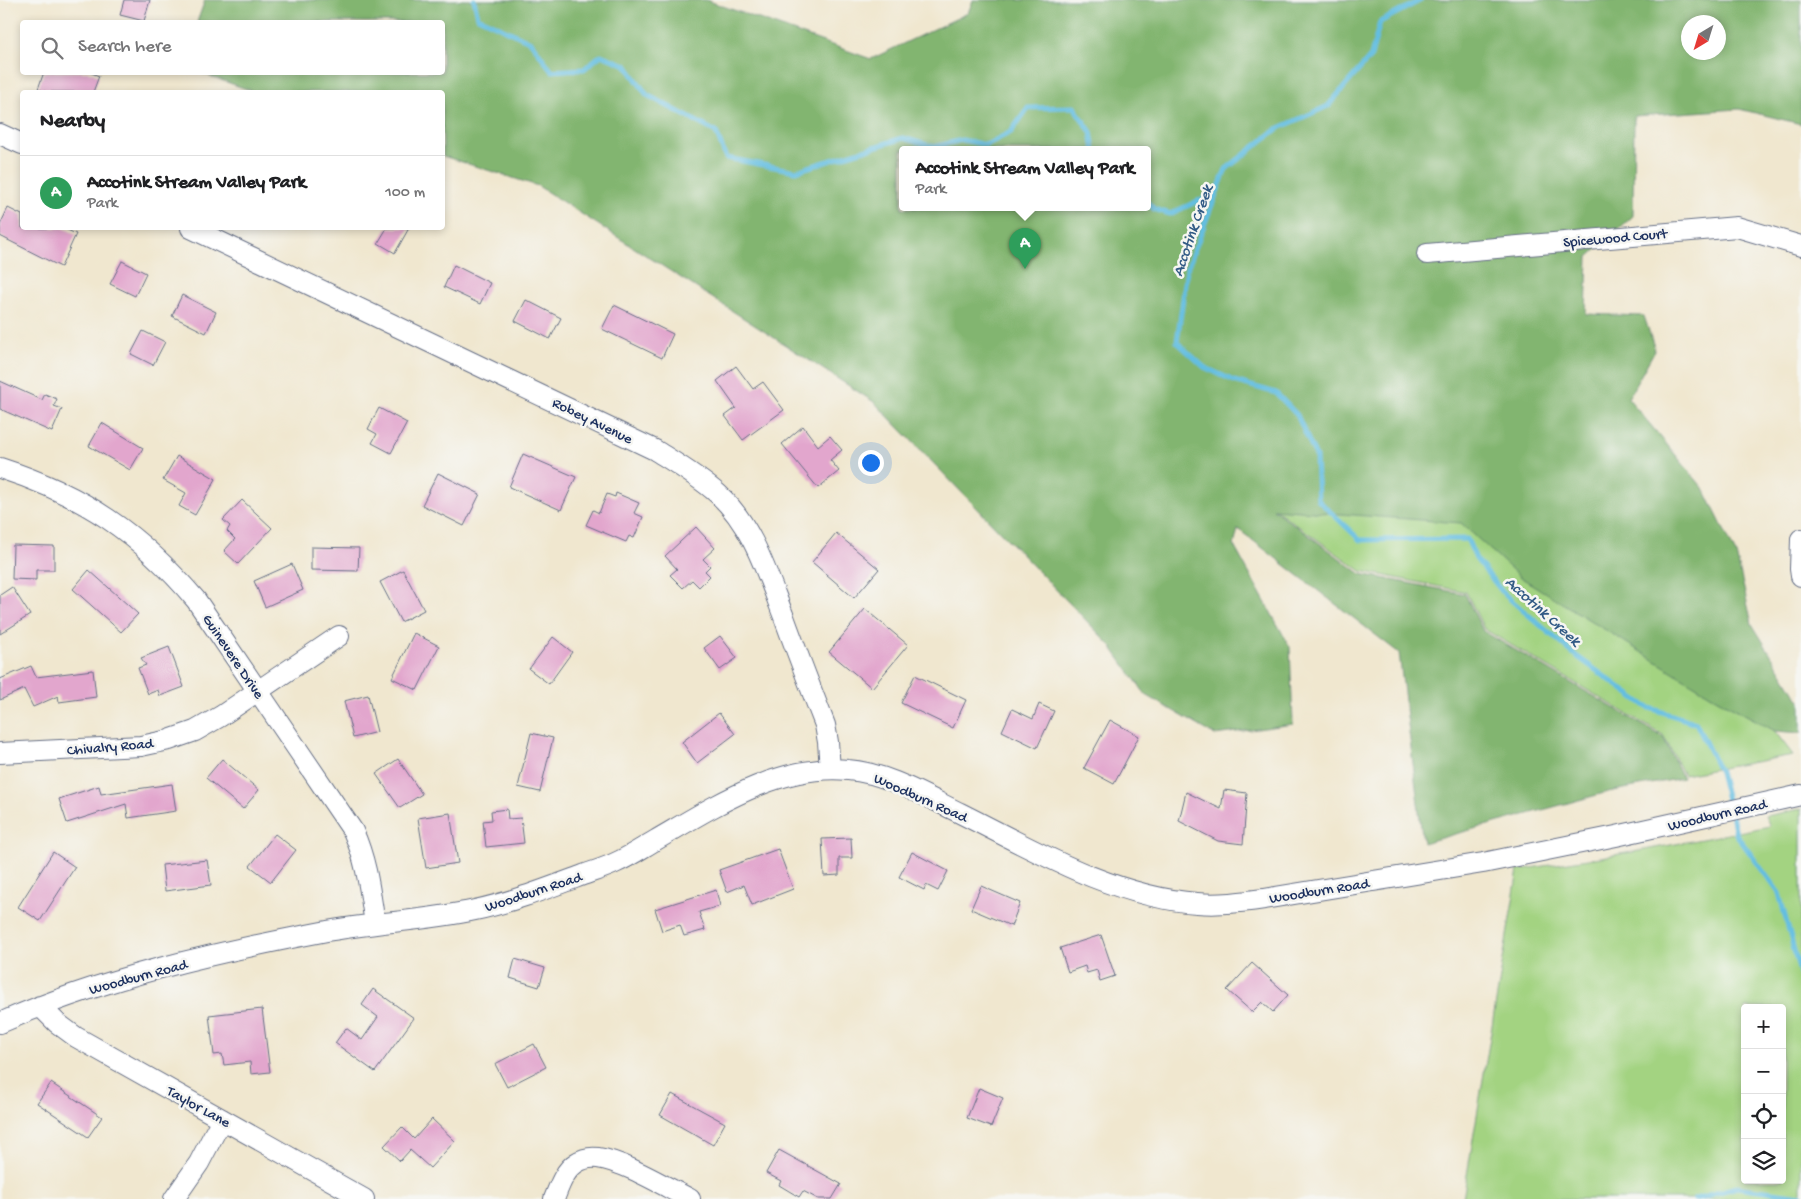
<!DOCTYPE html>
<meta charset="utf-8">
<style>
:root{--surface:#fff;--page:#f2f2f2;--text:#202124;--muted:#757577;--line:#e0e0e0;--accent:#b45309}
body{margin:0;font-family:"Gochi Hand",sans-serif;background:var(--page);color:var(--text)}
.controls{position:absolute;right:15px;bottom:15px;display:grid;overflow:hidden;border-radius:5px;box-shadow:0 2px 8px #0003}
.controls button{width:45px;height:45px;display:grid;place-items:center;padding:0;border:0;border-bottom:1px solid var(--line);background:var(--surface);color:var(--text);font:25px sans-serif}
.compass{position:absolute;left:1681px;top:15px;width:45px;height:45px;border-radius:50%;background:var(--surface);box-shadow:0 2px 8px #0003;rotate:218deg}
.you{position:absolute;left:870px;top:462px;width:18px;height:18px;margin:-12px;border:4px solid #fff;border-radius:50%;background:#1a73e8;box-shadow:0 0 0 8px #1a73e833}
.badge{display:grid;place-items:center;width:32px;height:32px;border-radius:50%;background:var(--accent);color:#fff;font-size:16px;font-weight:700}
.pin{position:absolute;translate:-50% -41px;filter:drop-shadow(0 1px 2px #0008)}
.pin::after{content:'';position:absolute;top:26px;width:18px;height:15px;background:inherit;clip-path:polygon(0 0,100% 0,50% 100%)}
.popup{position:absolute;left:899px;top:146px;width:252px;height:65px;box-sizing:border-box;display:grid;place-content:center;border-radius:5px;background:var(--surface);filter:drop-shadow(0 1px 4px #0005);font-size:16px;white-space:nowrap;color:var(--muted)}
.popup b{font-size:19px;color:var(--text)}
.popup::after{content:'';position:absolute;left:50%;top:100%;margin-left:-10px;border:10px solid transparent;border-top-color:var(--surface)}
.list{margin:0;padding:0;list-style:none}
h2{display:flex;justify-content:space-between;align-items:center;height:65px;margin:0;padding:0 20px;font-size:21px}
h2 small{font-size:16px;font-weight:400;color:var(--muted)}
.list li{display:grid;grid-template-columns:32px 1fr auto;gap:15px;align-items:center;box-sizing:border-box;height:75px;padding:0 20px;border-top:1px solid var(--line)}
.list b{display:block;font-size:19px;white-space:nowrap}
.list p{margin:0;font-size:16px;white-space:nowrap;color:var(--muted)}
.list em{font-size:16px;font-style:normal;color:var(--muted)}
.icon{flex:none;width:28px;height:28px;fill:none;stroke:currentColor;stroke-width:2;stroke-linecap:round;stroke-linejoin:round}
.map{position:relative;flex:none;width:1801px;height:1199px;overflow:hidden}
.search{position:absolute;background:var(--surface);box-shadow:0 2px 8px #0003;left:20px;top:20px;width:425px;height:55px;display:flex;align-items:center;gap:12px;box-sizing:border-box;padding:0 18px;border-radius:5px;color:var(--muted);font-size:19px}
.panel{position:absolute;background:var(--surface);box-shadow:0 2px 8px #0003;left:20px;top:90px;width:425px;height:140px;border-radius:5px}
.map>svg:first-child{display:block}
</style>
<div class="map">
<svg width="1801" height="1199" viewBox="0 0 1801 1199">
<rect width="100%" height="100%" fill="#f6f6f2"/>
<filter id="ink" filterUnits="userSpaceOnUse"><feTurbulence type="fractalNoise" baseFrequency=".02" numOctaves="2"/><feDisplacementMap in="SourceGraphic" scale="10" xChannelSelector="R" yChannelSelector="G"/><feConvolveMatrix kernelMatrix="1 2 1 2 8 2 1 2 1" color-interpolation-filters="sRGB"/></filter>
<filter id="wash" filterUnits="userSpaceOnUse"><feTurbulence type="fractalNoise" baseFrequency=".0096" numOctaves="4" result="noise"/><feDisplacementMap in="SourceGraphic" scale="20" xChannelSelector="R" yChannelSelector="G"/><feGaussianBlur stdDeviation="1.12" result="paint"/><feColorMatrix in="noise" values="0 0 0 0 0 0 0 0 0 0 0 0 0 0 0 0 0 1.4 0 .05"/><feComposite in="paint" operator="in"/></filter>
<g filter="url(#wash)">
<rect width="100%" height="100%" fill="#f0e7cf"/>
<path fill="#a3d381" stroke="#5f8170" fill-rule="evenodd" d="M1272,507L1622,533L1793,755L1684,775L1663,735L1484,629L1466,592L1361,571Z
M1801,809V1199H1463L1518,870L1639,851L1770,826L1765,816ZM1745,1008H1782V1180H1745Z"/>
<path fill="#82b56f" stroke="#4e7266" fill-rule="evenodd" d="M205,0H706L871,59L968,13L973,0H1801V124L1739,109L1634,116L1633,216L1588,257L1586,314L1644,316L1655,350L1628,398L1704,489L1736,554L1752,624L1801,703V733L1775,731L1712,696L1520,577L1461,523L1273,509L1361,574L1465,594L1483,631L1663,737L1683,778L1608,792L1423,843L1399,653L1238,529L1234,546L1290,647L1293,724L1215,735L1146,695L1110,645L874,402L538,186L443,156L442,92H255L201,73L442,72V22H197ZM1688,22H1718V52H1688ZM902,150H1148V208H902Z"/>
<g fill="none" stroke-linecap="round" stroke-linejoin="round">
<path stroke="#63bee1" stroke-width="5" d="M474,0L478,17L531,42L552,71L584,69L601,55L626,65L647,95L716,132L726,158L796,171L903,138L934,147L962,140L986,145L1011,132L1028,108L1074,107L1091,132L1094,150
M1421,0L1380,22L1371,56L1328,106L1277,129L1226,169L1187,269L1177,342L1204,367L1234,381L1276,393L1297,415L1316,457L1318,500L1360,540L1467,539L1476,559L1504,594L1575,655L1647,707L1696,723L1720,772L1729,807
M1148,203L1154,209L1170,214L1217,192
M1732,815L1736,834L1779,893L1801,977
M1695,1199L1737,1187L1801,1196"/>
</g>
<g id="blocks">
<path fill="#e2a6cd" d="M124,0H150L144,21L120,15Z
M44,72H89L99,76L93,92H47L38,89Z
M8,208L22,215V228H63L76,234L61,267L0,236V225Z
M387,228H409L395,253L378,243Z
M122,261L146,273L135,296L110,284Z
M454,265L490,283L480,304L444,287Z
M182,295L216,312L206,333L172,316Z
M526,300L561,318L550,339L515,321Z
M614,305L673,334L662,358L602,329Z
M143,331L165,342L153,365L131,354Z
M736,366L753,389L763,382L784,410L743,440L725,416L736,408L717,381Z
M0,381L42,400L45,394L57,399L54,406L62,409L52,432L0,409Z
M379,408L407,423L391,453L372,443L377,434L368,429Z
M102,423L143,448L130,470L89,446Z
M803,426L818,446L830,436L842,450L830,460L839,471L818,488L782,444Z
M523,454L576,477L561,510L509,487Z
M177,456L216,479L195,515L179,506L186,493L163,480Z
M438,473L480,494L464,526L422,505Z
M616,493L639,503L634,513L643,517L634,538L629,536L626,542L586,525L593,510L599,513L607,494L615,497Z
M242,500L272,528L238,564L224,551L235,539L227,531L230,526L223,520Z
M696,527L715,548L703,559L710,566L705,571L710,576L699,587L692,580L683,588L670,575L677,569L665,556Z
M836,533L879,569L854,598L812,562Z
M13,545L54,546V570H36V580L12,579Z
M311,547L359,548L358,571L311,570Z
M292,564L303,590L265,607L254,581Z
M89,570L138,614L121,632L73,589Z
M403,570L424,610L401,622L380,582Z
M12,587L30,615L0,634V595Z
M865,609L908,645L872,688L829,652Z
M414,633L439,646L417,690L392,678Z
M720,636L737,658L720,670L704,648Z
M553,637L572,652L549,684L529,669Z
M169,647L184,687L160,696L158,690L148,694L138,668L146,665L141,658Z
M31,666L36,677L93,670L96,697L59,702L58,696L33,707L24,689L0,700V679Z
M915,675L966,700L953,728L901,703Z
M368,695L377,732L353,738L344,701Z
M1039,704L1054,711L1037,748L1002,731L1012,709L1033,719Z
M719,713L735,734L697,763L682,742Z
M1110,720L1139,736L1114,784L1084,768Z
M531,733L553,738L540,792L518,787Z
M222,759L259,790L243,809L206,778Z
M398,759L422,794L400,808L376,774Z
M172,784L176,811L128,818L126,804L67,823L59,799L99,786L101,794Z
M1224,790L1247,793L1243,844L1218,841L1179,821L1186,792L1221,809Z
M507,809L508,819L521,818L524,843L486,847L483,821L492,820L491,811Z
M450,813L458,863L426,868L418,818Z
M275,834L296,850L271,882L250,866Z
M851,838L852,858H839V875L824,876L822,839Z
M778,849L793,889L752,905L744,885L727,892L719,870Z
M53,852L75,867L40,921L18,907Z
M912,852L948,871L938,891L926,885L924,890L899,877Z
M207,860L211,885L165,891L162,865Z
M981,886L1020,903L1011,926L971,909Z
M716,890L720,906L699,912L705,930L684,936L680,925L662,931L655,909Z
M1101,935L1115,976L1100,981L1097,970L1087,973L1085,966L1068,972L1060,948Z
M515,959L545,968L539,987L510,978Z
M1252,963L1288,995L1273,1012L1262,1002L1252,1012L1227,990Z
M373,989L414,1018L375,1072L335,1043L346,1028L362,1040L378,1017L362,1005Z
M262,1009L270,1072L251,1074L250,1062L224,1065L222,1054L214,1055L209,1015Z
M534,1044L546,1067L507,1087L495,1064Z
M51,1083L102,1117L88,1137L37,1103Z
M979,1088L1003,1098L991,1127L967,1118Z
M672,1094L725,1123L713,1145L660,1115Z
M432,1119L455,1141L430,1168L410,1150L400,1161L384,1146L402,1127L414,1139Z
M779,1150L841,1184L832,1199H818L803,1191L799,1197L779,1185L781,1181L766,1173Z"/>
</g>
</g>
<g filter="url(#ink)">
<use href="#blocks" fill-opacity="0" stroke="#666f86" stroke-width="1"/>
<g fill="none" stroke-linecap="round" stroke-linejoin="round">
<g stroke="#666f86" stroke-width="22">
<path id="minor" d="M0,134L22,144
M191,228L655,450C677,464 699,477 718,494C753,526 767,574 784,617C797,653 811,689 825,725L828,742L830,769
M1427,254L1737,227L1801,246
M0,468C84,495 139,533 196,600L353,831C367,862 370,892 375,924
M1801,539L1800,569L1801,576
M0,753L141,746L169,740L195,731L221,716L339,636
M40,1006L57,1023L76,1037L364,1199
M0,1023C102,978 213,953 322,932C373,922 425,921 475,910C512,902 548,888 583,875C594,871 605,868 615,863C629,857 642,848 656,840C713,807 779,763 848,770C887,773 925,796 960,813C1034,850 1113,897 1197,903C1220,905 1242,902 1264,899L1483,863L1616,836L1801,795
M174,1199L199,1163L222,1119
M554,1199C559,1187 564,1171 576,1163C582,1159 590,1157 598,1158C623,1161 666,1187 690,1199"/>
</g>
<use href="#minor" stroke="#fff" stroke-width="20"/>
</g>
</g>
<g text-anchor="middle" stroke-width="5" stroke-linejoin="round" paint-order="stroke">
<g font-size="15" fill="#1b2f5e" stroke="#f6f6f2">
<text transform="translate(1615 237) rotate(-5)" y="5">Spicewood Court</text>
<text transform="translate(593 420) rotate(26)" y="5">Robey Avenue</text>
<text transform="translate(234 656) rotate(56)" y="5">Guinevere Drive</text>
<text transform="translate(110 746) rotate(-5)" y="5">Chivalry Road</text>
<text transform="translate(921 797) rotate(24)" y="5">Woodburn Road</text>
<text transform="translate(1717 814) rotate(-13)" y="5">Woodburn Road</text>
<text transform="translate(1319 890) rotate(-9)" y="5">Woodburn Road</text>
<text transform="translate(533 891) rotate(-18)" y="5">Woodburn Road</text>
<text transform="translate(138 976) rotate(-15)" y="5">Woodburn Road</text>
<text transform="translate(199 1106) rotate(29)" y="5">Taylor Lane</text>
</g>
<g font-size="16" font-style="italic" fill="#315a85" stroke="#f6f6f2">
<text transform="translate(1191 230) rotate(-71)" y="6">Accotink Creek</text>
<text transform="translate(1544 610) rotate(42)" y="6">Accotink Creek</text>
</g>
</g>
</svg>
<div class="controls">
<button>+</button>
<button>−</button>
<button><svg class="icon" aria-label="locate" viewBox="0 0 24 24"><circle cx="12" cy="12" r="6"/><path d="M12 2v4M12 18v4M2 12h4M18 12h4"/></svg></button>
<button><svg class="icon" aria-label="layers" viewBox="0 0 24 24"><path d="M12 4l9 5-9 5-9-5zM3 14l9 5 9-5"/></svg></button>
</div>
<svg class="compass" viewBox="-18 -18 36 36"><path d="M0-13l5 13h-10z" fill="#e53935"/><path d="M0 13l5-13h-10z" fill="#757577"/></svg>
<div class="you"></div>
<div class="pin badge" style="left:1025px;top:269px;background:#2e9e5b">A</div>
<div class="popup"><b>Accotink Stream Valley Park</b>Park</div>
<div class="search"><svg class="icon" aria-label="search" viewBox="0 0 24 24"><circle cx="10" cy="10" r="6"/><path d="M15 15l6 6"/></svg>Search here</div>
<section class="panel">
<h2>Nearby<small></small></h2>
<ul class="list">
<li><span class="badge" style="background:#2e9e5b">A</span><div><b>Accotink Stream Valley Park</b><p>Park</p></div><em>100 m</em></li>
</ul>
</section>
</div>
